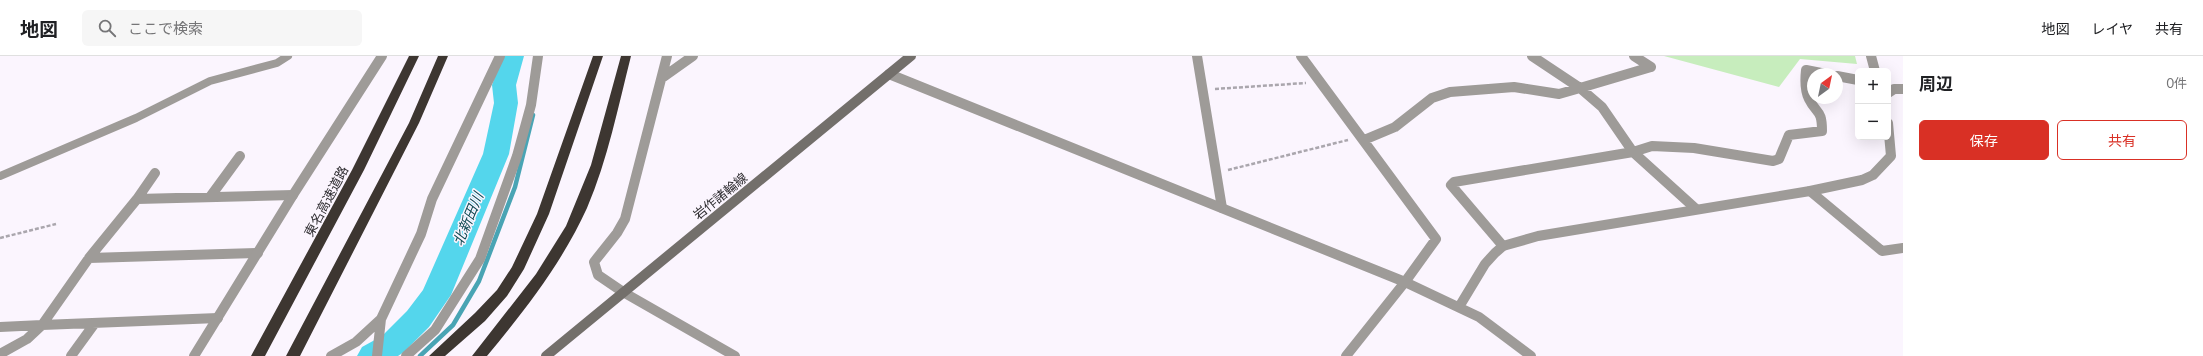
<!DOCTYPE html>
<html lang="ja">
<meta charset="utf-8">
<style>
:root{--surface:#fff;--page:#f6f6f6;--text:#202124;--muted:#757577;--line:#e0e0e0;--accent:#d93025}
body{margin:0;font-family:Lato,"Noto Sans JP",sans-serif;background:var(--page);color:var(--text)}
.controls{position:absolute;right:12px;top:12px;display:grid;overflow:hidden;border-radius:6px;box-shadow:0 4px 16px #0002}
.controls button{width:36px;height:36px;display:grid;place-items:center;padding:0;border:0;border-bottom:1px solid var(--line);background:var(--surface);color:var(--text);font:20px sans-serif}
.compass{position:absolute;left:1807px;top:12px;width:36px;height:36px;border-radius:50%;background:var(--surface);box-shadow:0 4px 16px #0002;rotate:33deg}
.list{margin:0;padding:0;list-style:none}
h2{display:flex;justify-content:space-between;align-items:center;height:52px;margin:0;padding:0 16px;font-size:17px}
h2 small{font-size:13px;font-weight:400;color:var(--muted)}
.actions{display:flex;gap:8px;padding:12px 16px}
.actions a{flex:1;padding:9px 0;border:1px solid var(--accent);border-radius:6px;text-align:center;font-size:14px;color:var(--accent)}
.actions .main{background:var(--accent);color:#fff}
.icon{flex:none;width:22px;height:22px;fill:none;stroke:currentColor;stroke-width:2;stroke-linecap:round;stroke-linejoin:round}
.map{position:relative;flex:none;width:1903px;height:300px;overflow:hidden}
header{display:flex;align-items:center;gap:24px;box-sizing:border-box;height:56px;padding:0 20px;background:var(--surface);border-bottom:1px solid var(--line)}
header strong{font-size:19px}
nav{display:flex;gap:22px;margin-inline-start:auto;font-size:14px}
.search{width:280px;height:36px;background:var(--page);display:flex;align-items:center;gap:10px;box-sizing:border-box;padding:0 14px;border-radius:6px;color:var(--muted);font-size:15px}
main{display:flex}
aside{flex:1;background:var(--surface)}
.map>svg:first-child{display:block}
</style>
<header>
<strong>地図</strong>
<div class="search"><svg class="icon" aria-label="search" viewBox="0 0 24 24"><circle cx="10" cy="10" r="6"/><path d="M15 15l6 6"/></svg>ここで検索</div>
<nav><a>地図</a><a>レイヤ</a><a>共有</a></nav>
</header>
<main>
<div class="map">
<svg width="1903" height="300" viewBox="0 0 1903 300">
<rect width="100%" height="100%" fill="#fbf5fe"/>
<path fill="#c7edbd" d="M1664,0H1855L1857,8L1800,3L1779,31Z"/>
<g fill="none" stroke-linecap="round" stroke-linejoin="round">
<path stroke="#49a4b4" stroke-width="4.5" d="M420,300L453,269L479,225L515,131L533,59"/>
<path fill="#54d6ec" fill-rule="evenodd" d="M502,0H524L516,29L518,47L509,98L451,239L429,271L404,296L398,300H357L362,291L382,280L407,255L423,234L483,98L494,47L492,29Z"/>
<path stroke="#aaa6ad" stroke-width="2.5" stroke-dasharray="4 2" stroke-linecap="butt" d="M1215,33L1306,27
M1228,114L1348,84
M0,182L56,168"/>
<path stroke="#9e9b98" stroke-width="8" d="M0,120L136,62L210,25L277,7L288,0"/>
<path stroke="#9e9b98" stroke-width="10" d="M667,0L625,163L617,177L594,206L598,219L623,236L735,300
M1197,0L1222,152
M1301,0L1436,183L1405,226L1346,300
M1532,0L1580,32L1651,11
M1634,0L1651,11
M1871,0L1875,15
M1837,20L1858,24
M662,22L693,0
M1364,84L1395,71L1432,42L1450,36L1514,31L1559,38L1580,32L1602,51L1633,96L1696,153
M1810,135L1882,195L1903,192
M210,141L240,100
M137,143L155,117
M1503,190L1451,129L1454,126L1633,96L1652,90L1694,92L1773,105L1779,103L1789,79L1822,75C1822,53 1817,59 1809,43C1805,35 1805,23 1806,14L1826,18
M89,202L258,197
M0,271L42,269L89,202L137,143L293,139
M0,298L27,283L42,269L218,262
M71,300L95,267
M331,300L356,286L381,263L421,178L432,143L500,0
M377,300L381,263
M406,300L435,274L480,203L517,100L531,49L538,0"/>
<path stroke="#9e9b98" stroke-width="10" d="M889,18L1405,226L1479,261L1531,300
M1888,37L1894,33H1903
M1459,251L1485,208L1495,197L1503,190L1538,180L1810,135L1862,124L1873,119L1891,100L1888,67
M194,300L293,139L382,0"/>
<path stroke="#736f6b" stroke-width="10" d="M546,300L911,0"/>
<path fill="#3d3631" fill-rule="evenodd" d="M409,0H419L364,114L265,300H251L352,114Z
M438,0H448L419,67L300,300H286L409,67Z
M593,0H603L549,158L524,213L507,240L485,265L445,300H429L475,257L497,234L512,211L537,158Z
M621,0H631C618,51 608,103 587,152C562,207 525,254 487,300H472L536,218L566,170L591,109Z"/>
</g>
<g text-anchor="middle" stroke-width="3" stroke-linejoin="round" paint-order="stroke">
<g font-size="13" fill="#302e32" stroke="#fbf5fe">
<text transform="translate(720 140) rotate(-39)" y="5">岩作諸輪線</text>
<text transform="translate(326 145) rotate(-62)" y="5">東名高速道路</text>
</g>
<g font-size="14" font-style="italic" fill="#0e4851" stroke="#fbf5fe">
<text transform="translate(468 163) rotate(-67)" y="5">北新田川</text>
</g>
</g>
</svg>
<div class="controls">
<button>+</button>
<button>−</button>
</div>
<svg class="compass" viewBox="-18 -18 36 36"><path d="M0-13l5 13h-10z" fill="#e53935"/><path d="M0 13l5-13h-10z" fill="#757577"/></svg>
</div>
<aside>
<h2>周辺<small>0件</small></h2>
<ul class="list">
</ul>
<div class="actions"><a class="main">保存</a><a>共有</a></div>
</aside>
</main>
